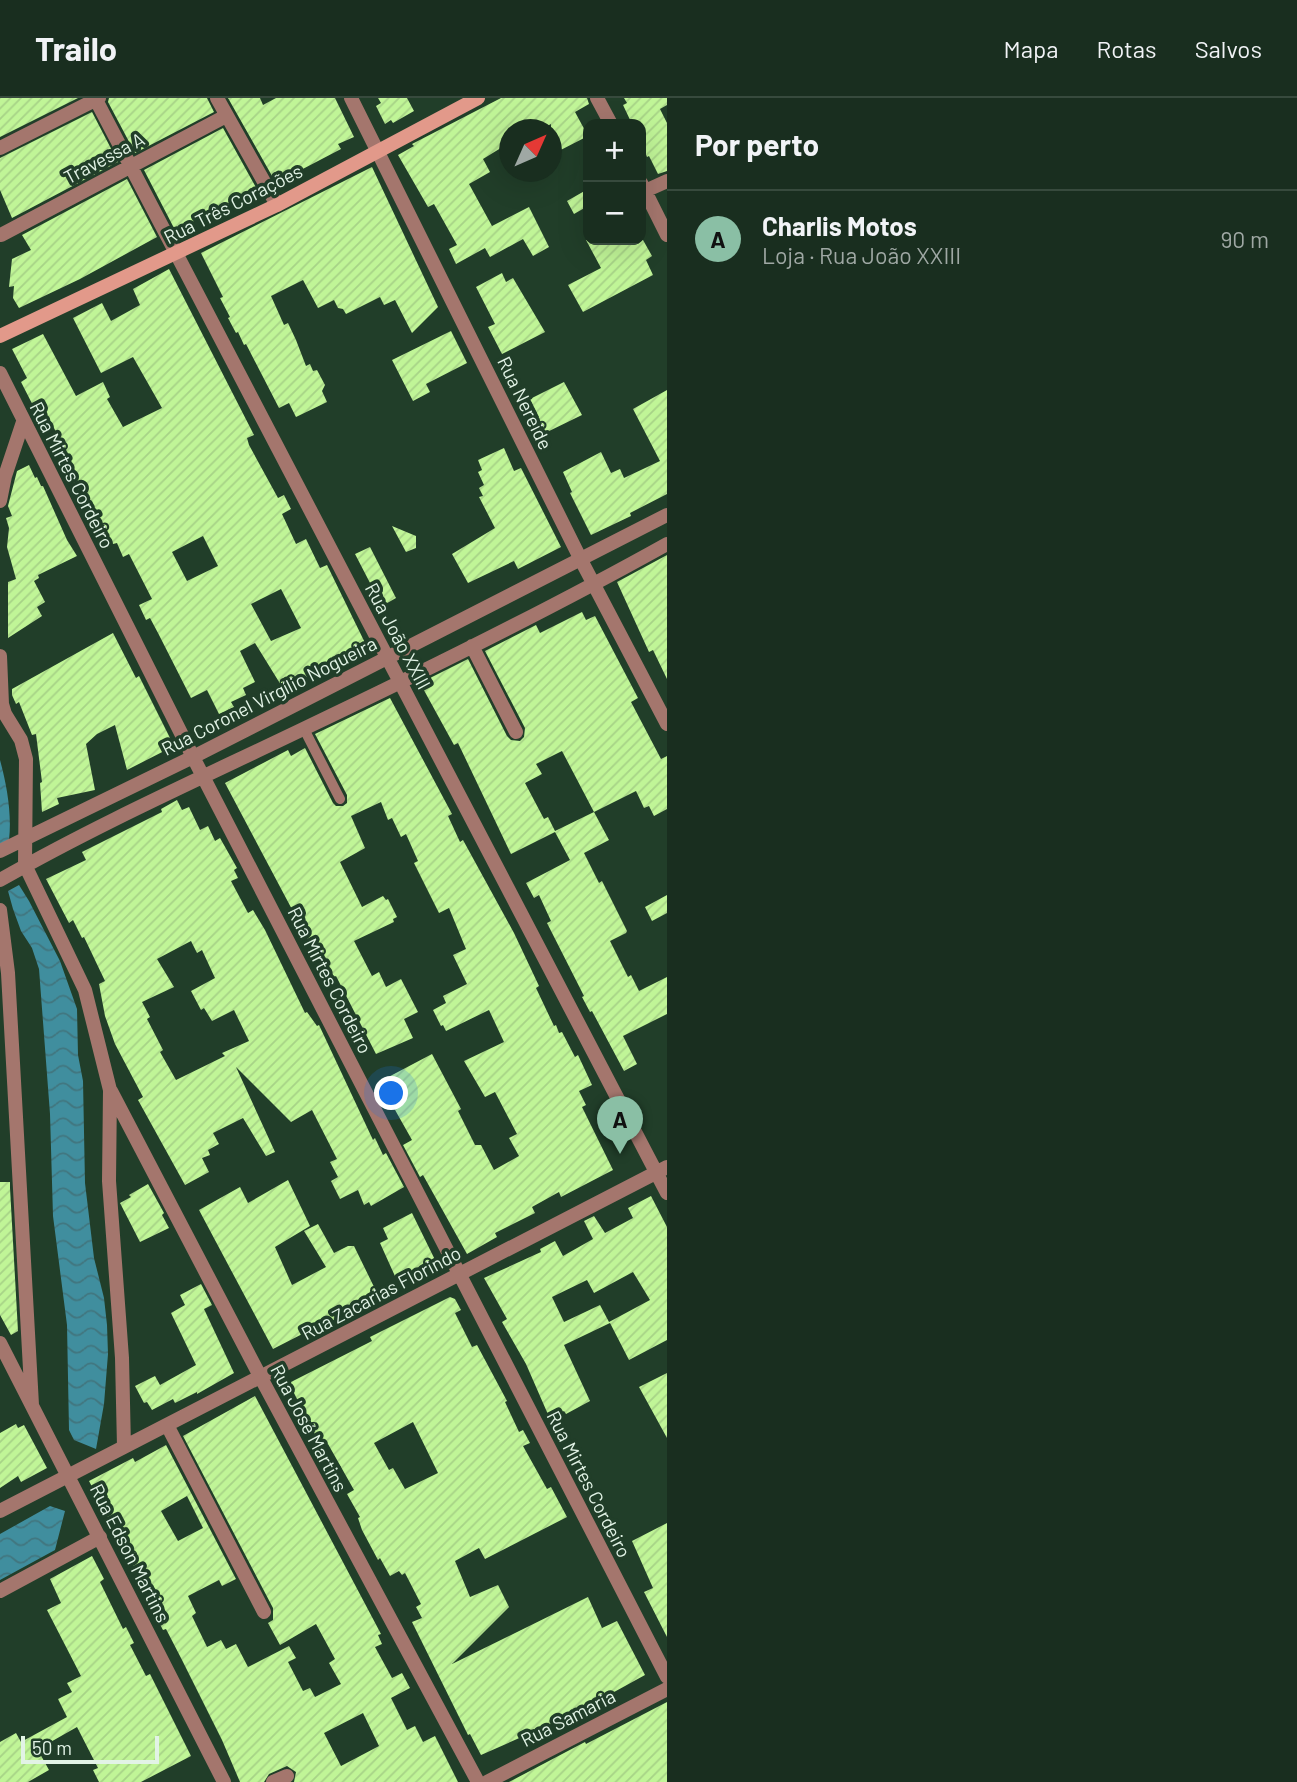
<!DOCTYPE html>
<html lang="pt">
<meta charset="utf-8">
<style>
:root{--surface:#192e1f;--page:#223628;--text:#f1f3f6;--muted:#9fa8a4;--line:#374a3d;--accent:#8abfa5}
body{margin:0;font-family:Barlow,sans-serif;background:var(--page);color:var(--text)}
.controls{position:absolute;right:21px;top:21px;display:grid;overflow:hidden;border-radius:14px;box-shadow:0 7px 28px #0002}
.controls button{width:63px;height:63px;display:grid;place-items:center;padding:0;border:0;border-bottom:2px solid var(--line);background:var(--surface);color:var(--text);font:35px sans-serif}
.compass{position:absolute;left:499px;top:21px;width:63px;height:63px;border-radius:50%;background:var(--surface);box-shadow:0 7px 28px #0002;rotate:45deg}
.scale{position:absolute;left:21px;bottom:18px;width:138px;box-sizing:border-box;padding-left:7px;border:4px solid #e2f3e6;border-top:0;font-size:19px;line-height:24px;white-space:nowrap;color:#e2f3e6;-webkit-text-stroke:5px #213e29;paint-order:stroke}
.you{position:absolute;left:392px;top:996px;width:24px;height:24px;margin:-18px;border:5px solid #fff;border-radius:50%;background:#1a73e8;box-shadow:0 0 0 10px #1a73e833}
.badge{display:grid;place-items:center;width:46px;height:46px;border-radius:50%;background:var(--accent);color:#111;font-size:23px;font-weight:700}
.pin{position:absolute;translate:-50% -58px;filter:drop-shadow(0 2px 4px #0008)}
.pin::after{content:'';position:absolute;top:37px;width:24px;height:21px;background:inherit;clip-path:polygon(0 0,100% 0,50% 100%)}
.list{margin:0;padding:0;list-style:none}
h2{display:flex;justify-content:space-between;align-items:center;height:91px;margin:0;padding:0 28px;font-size:30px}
h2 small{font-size:23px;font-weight:400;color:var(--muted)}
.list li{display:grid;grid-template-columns:46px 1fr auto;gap:21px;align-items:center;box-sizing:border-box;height:98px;padding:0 28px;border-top:2px solid var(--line)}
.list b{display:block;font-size:26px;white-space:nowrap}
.list p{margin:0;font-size:23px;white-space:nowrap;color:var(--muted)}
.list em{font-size:23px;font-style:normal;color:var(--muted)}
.map{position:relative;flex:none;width:667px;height:1684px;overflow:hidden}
header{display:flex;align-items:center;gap:42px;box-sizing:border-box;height:98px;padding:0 35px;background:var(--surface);border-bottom:2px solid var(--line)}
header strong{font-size:33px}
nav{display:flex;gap:38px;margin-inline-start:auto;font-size:24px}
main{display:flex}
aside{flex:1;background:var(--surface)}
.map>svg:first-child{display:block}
</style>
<header>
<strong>Trailo</strong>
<nav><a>Mapa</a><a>Rotas</a><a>Salvos</a></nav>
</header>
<main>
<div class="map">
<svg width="667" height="1684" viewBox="0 0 667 1684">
<defs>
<pattern id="water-waves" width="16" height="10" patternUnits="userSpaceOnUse" patternTransform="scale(1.75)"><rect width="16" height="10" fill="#408e9e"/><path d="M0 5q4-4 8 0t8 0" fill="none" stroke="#41767f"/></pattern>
<pattern id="building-hatch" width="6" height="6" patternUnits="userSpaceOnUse" patternTransform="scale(1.75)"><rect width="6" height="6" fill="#c0f597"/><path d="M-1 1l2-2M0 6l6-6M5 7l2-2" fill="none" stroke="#a7d387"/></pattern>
</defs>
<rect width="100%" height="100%" fill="#213e29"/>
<path fill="url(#water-waves)" d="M0,662C7,688 12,716 9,742L0,747Z
M19,787L29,803L60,863L77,911L78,957L83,983L85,1085L94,1160L104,1200L107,1227L108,1256L104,1306L96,1351L74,1342L69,1332L67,1227L53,1118L50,1016L39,871L32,850L21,833L13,811L8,793Z
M50,1408L65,1413L55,1452L0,1482V1436Z"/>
<path fill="url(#building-hatch)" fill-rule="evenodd" d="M0,0H78L0,39Z
M109,0H207L214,14L135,55L108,4Z
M228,0H260L263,7L276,0H335L354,39L338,46L341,51L276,85Z
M378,0H407L414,13L393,25L391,22L385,26L376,8L381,5Z
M501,0H587L589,6L575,14L588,38L551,57V26L540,32H509V45L483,61L490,74L469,86L492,128L529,109L549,149L533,158L523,141L490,159L485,150L456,166L449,151L457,147L434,106L428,109L398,57L414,48L412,46Z
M624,0H667V7L660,11L667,25V73L658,76L649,58L647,59L641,45V26H632L623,7L627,5Z
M92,14L118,64L12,120L0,92V60Z
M223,30L258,93L175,132L144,72Z
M372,69L438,209L412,235L395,202L384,207L380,199L346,216L343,211L338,210L334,202L318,210L303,182L271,198L284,227L288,225L296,242L306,268L310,266L313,273L317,272L325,287L322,293L327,304L296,319L289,305L279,310L246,246L244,247L238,234L236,235L228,220L230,219L220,200L223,199L201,155Z
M127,81L157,139L80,181L19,210L13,200L14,188L9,189L12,161L31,152L22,137Z
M588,91V108L574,116L567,103Z
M586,142H643L652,158L646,162L653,177L583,214L568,187L601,170Z
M169,171L254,337L247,340L249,347L278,400L284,397L291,411L282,416L296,446L306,441L320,470L327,467L368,551L321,572L284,592L255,545L240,553L255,584L243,590L246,597L231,604L234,609L219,616L207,592L191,600L158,535L150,520L146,522L139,507L152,501L129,456L123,459L117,445L113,446L89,402L83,406L60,361L68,358L50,322L42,325L21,284L27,280L12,251L43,236L76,298L103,284L110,299L107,301L123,329L162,310L133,259L101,275L73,220L102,205L111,223L140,207L133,191ZM203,438L218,468L187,483L172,454ZM281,491L301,530L271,543L251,506Z
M502,175L506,184L513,180L545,234L502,256L488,229L495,226L476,189Z
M451,233L467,265L426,286L430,294L413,303L392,262Z
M564,284L582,317L543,336L535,321L539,319L530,301Z
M667,292V396L630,415L631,418L591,437L570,395L572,394L563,374L601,354L611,375L620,371L624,380L660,363L633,311Z
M504,350L514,373L521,370L561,449L518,471L514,463L468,485L452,456L495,430L479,399L483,398L479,390L484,387L478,374L482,372L478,362Z
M29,367L35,380L37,379L41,388H43L67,442L77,458L38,477L39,480L34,483L45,504L37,509L42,518L8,540V484L16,481L7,449L9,430L6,420L12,418L8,408L17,373Z
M392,428L416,438V450L406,454Z
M370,449L396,500L382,508L355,456Z
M667,457V581L653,552L649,554L617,484Z
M582,514L586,522L595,518L638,600L631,604L661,661L667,658V711L654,718L649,708L644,710L636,693L594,714L609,742L584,755L599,785L602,783L627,833L626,835L610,843L628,879L631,877L639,893L667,879V916L623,938L637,966L624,973L592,913L590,914L582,899L584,898L547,825L551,823L539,797L534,800L526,785L570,762L555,734L511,756L458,645L454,647L420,585L468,561L507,638L511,642L520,643L524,639L525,630L485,553L536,527L540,535ZM562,653L594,714L555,733L548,719L544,721L525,685L542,676L536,666Z
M113,535L136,580L139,578L174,648L127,672L115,627L97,636L86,646L95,692L57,700L59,706L42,714L40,685L42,684L36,636L32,637L19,604L16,606L12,597V591Z
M390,600L452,716L448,718L460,744L463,742L514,835L539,888L536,890L554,928L556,927L559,935L562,934L575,959L578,957L592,987L579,993L586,1007L582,1009L613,1072L561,1099L559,1094L532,1109L535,1115L495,1135L497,1139L467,1156L423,1077L420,1079L403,1047L412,1042L390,1003L388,1004L377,985L432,956L461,1011L458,1013L475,1047H481L494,1072L519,1058L509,1040L517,1036L495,994L485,999L464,963L504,944L489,912L446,933L443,927L441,928L433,912L446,905L443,898L467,886L453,857L466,851L449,810L439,815L414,765L418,763L406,736L401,739L392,720L388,722L381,704L351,718L365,750L340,764L362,809L383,798L386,802L388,801L397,819L393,821L394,824L354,843L372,878L379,874L386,889L401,881L418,914L404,921L413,940L376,956L336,878L334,879L318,849L313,851L225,685L288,652L291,658L305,650L333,705L336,708H343L347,705V697L315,636Z
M177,702L182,712L189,709L200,732L208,728L215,743L220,740L237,770L234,772L238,780L231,783L248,815L253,812L265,832L305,915L307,914L317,928L319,927L373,1042L375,1040L383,1057L386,1055L404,1089L371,1108L369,1104L364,1107L358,1092L340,1101L331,1083L338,1079L330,1064L337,1061L312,1012L291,1024L236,969L275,1054L266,1058L243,1020L213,1035L219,1046L208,1052L210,1057L202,1060L209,1074L185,1087L138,1002L143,999L115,946L105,918L99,886L105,883L84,839L82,840L73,822L69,825L46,781L86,762L82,754L162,714L161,711ZM191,843L197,855L202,852L215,880L191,893L201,912L204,910L212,923L234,912L249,943L222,955L225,958L176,982L160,954L163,952L147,921L150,919L142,904L174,889L157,861Z
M667,797V815L652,823L645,809Z
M288,1082L310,1128L275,1149L292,1187L326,1169L304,1133L318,1126L334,1155L348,1148H354L378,1197L317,1231L316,1229L273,1251L199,1112L240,1089L248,1105Z
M0,1084H10V1090L18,1233L11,1237L0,1217Z
M148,1086L164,1115L162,1117L169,1130L140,1144L120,1105L131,1099L129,1097Z
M651,1098L667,1129V1242L629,1262L610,1225L564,1247L590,1303L566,1316L564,1313L550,1321L526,1266L502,1224L507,1221L484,1180L541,1154L540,1151L555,1143L563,1158L593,1141L584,1123L594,1118L605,1135L633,1120L628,1110ZM633,1174L650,1202L609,1224L600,1207L564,1224L552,1199L587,1182L594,1195Z
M412,1115L439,1170L399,1187L380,1145L388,1141L383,1130Z
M201,1186L212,1207L204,1211L234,1275L197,1296V1294L175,1305L173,1301L152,1312L147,1304L144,1305L135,1288L155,1278L160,1287L196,1267L171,1215L185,1207L180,1197Z
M450,1199L455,1201L461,1212L455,1215L472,1249L477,1247L507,1303L505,1304L519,1334L523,1332L530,1345L523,1348L547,1391L551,1389L567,1419L485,1461L479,1450L455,1463L470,1499L498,1487L509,1509L452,1566L588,1499L602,1530L617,1523L645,1577L576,1615L481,1657L470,1636L468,1637L412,1524L422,1520L416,1509L421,1506L405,1475L402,1477L399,1473L390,1478L380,1460L378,1462L362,1432L358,1420L360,1419L347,1396L354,1392L328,1346L321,1349L289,1285L372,1243L370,1239ZM413,1324L438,1375L405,1391L393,1370L389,1372L374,1345Z
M667,1275V1340L639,1289Z
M255,1298L381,1536L378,1537L382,1546L375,1549L392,1580L402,1575L410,1590L391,1600L407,1632L415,1628L423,1644L435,1638L458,1684H294L296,1674L287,1668L269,1676L264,1684H240L222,1642L182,1562L166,1531L163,1532L156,1519L166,1514L146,1475L138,1478L89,1383L133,1360L135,1364L166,1347L236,1481L222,1488L219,1482L188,1498L196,1515L192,1518L207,1549L221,1542L226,1551L236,1546L248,1569L289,1548L296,1560L288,1564L303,1593L310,1590L315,1599L341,1586L329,1565L335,1561L316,1526L280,1547L268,1525L273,1522V1510L183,1338ZM187,1398L203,1430L178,1443L161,1413ZM363,1615L379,1648L341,1668L324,1635Z
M16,1326L18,1330L24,1327L47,1370L21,1384L18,1378L0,1390V1335Z
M667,1425V1539L644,1494L653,1490L632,1443Z
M92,1458L104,1481L100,1484L123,1531L126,1529L134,1545L130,1547L146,1578L150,1576L191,1658L141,1684H99L93,1672L98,1670L77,1629L40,1650L42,1652L39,1654L49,1672L28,1684H0V1644L16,1635L21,1644L67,1619L58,1601L72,1594L67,1585L81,1578L47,1512L61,1505L50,1481Z
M667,1604V1684H509L583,1645L585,1644L586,1646Z"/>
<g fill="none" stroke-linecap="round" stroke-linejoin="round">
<path stroke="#a4766d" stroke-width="10" d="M304,631L340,701"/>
<path stroke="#a4766d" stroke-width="14" d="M95,0L667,1095
M217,0L277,107
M351,0L581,462L667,626
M597,0L611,26
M0,50L99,0
M641,85L667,137
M645,93L667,83
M1,137L226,18
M0,275L193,659L667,1579
M0,403L5,378L23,324
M472,548L516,634
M0,558L2,606L5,616L21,642L26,661L25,767L85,892L110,992L109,1083L122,1260L124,1349
M0,753L193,659L667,417
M0,782C96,727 199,681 299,633C423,574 547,513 667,446
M0,812L8,875L32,1307
M111,993L261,1280L478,1684
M0,1245L224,1684
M167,1327L264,1514
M0,1413L667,1069
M0,1493L100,1439
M273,1684L287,1678
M487,1684L667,1591"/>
<path stroke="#e2998a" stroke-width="14" d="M0,238L277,107L478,0"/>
</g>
<g text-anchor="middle" stroke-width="7" stroke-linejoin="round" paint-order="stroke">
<g font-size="19" fill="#e2f3e6" stroke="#213e29">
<text transform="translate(104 60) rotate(-28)" y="7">Travessa A</text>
<text transform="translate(233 106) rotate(-27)" y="7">Rua Três Corações</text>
<text transform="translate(525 305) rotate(64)" y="7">Rua Nereide</text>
<text transform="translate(72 377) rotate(63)" y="7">Rua Mirtes Cordeiro</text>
<text transform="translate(398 538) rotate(62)" y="7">Rua João XXIII</text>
<text transform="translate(269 598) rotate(-27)" y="7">Rua Coronel Virgílio Nogueira</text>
<text transform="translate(330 882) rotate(63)" y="7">Rua Mirtes Cordeiro</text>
<text transform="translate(381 1195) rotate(-28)" y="7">Rua Zacarias Florindo</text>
<text transform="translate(309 1330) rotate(62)" y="7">Rua José Martins</text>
<text transform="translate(589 1386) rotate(63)" y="7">Rua Mirtes Cordeiro</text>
<text transform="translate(130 1455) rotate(63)" y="7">Rua Edson Martins</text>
<text transform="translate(568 1620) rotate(-27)" y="7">Rua Samaria</text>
</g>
</g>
</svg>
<div class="controls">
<button>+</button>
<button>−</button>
</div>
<svg class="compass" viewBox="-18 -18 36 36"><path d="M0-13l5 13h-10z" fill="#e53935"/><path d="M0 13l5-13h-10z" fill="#9fa8a4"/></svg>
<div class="scale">50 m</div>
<div class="you"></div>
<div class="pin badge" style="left:620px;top:1056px">A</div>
</div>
<aside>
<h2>Por perto<small></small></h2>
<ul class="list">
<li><span class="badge">A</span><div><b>Charlis Motos</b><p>Loja · Rua João XXIII</p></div><em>90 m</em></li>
</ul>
</aside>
</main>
